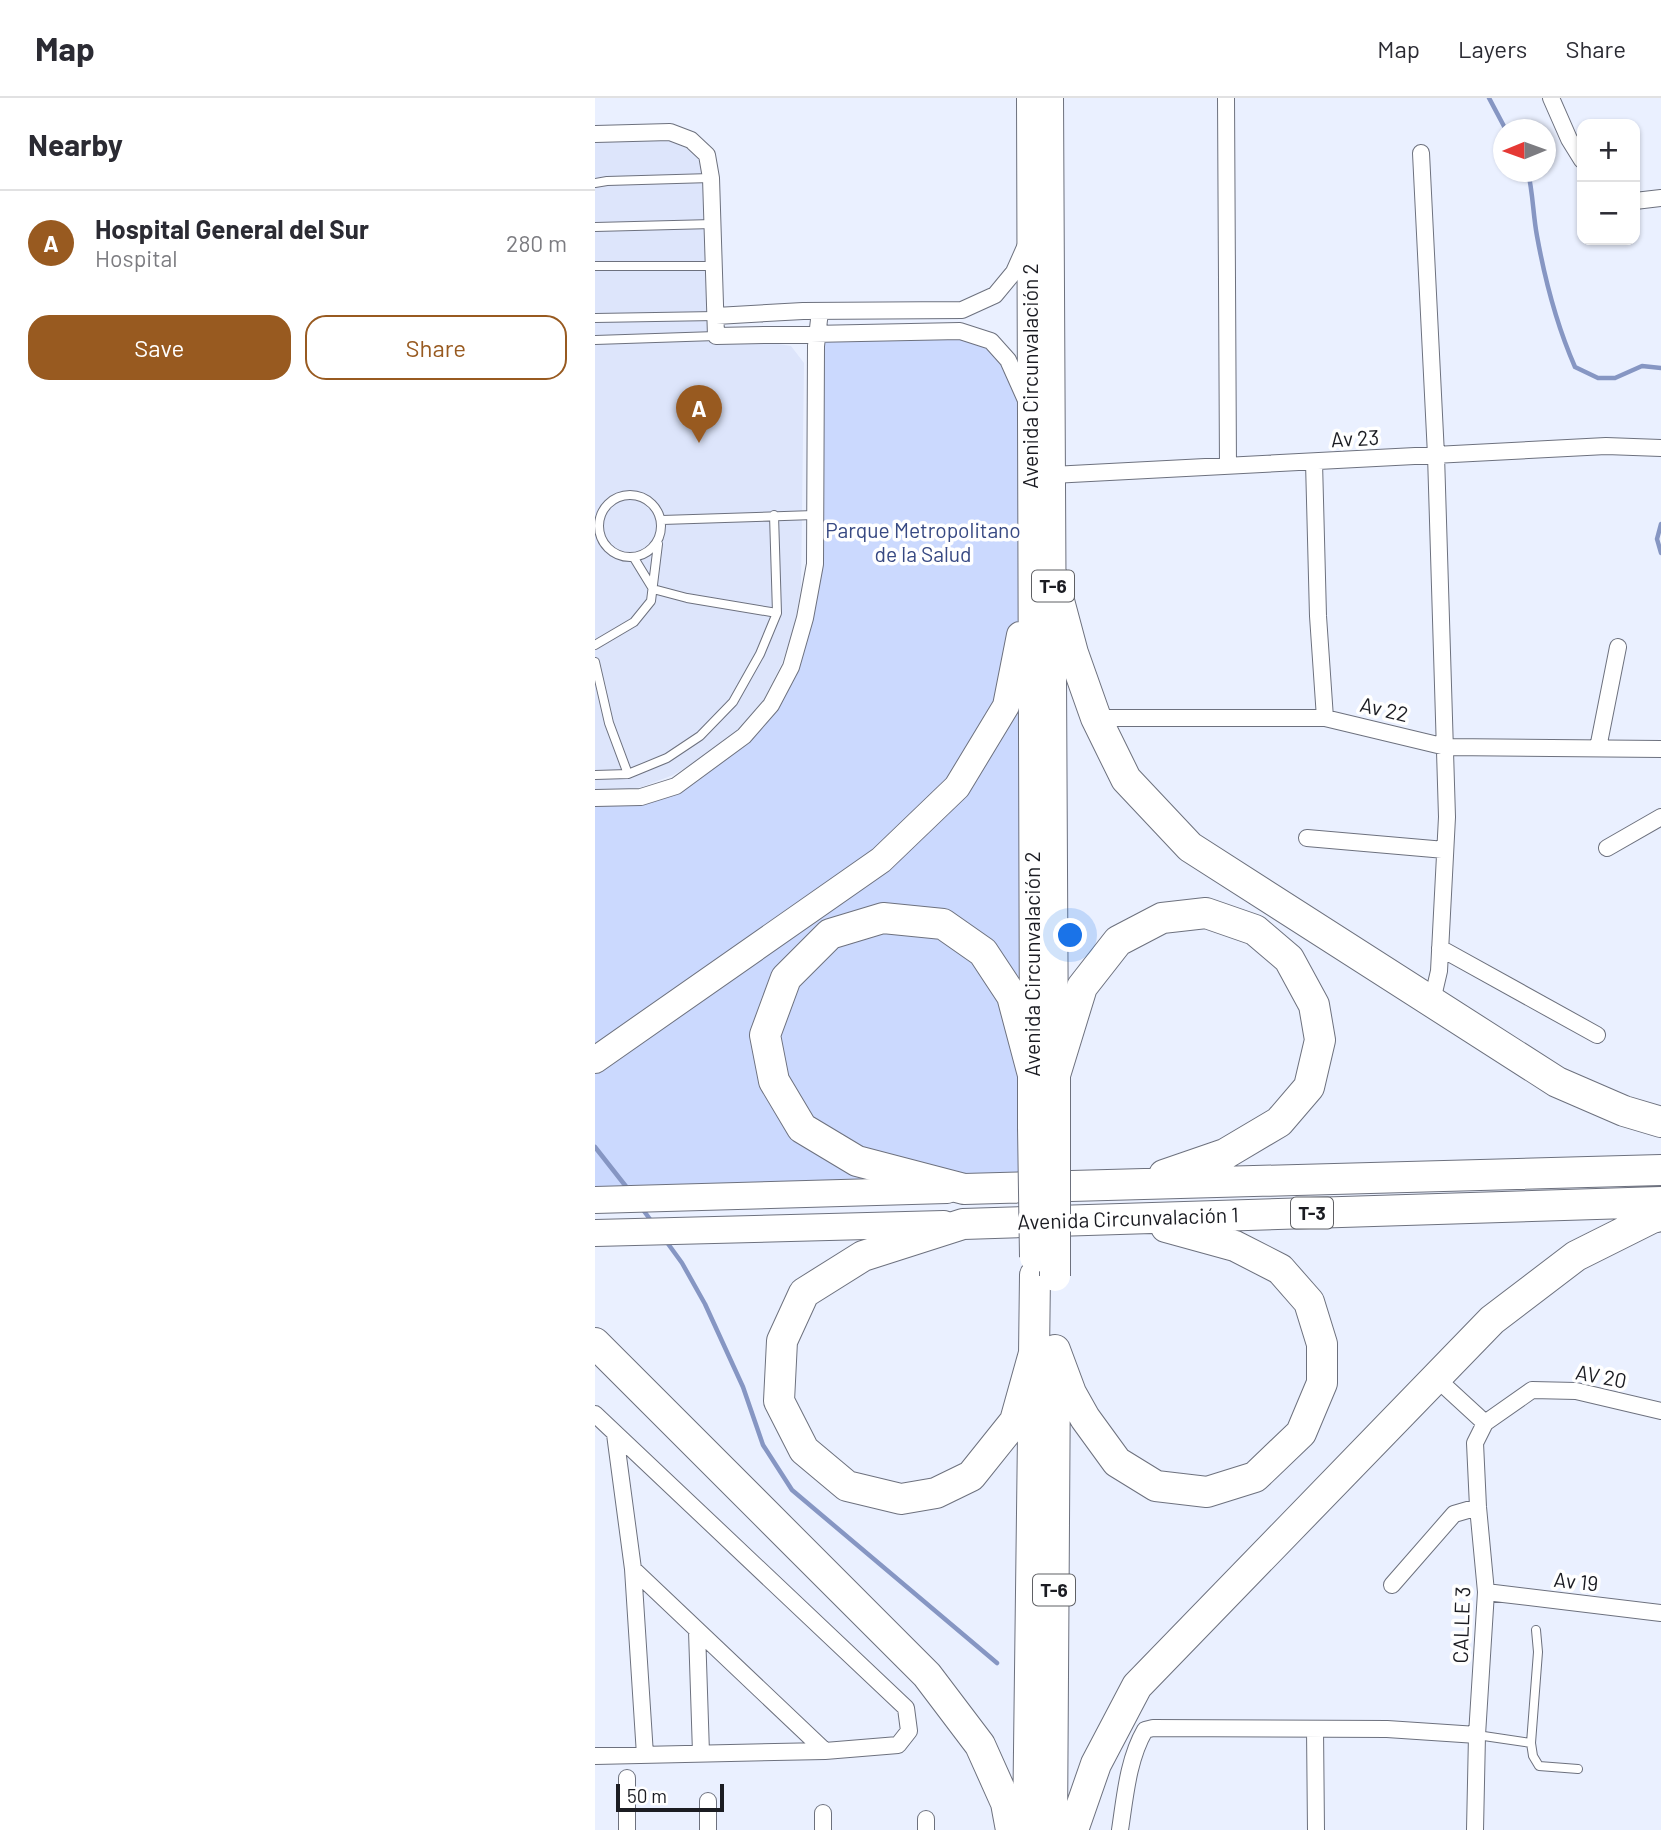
<!DOCTYPE html>
<meta charset="utf-8">
<style>
:root{--surface:#fff;--page:#f7f7f7;--text:#2b2b33;--muted:#7c7c81;--line:#e1e1e2;--accent:#985a20}
body{margin:0;font-family:Barlow,sans-serif;background:var(--page);color:var(--text)}
.controls{position:absolute;right:21px;top:21px;display:grid;overflow:hidden;border-radius:14px;box-shadow:0 2px 5px #0004}
.controls button{width:63px;height:63px;display:grid;place-items:center;padding:0;border:0;border-bottom:2px solid var(--line);background:var(--surface);color:var(--text);font:35px sans-serif}
.compass{position:absolute;left:898px;top:21px;width:63px;height:63px;border-radius:50%;background:var(--surface);box-shadow:0 2px 5px #0004;rotate:269deg}
.scale{position:absolute;left:21px;bottom:18px;width:108px;box-sizing:border-box;padding-left:7px;border:4px solid #1b1c22;border-top:0;font-size:19px;line-height:24px;white-space:nowrap;color:#1b1c22;-webkit-text-stroke:5px #fff;paint-order:stroke}
.you{position:absolute;left:476px;top:838px;width:24px;height:24px;margin:-18px;border:5px solid #fff;border-radius:50%;background:#1a73e8;box-shadow:0 0 0 10px #1a73e833}
.badge{display:grid;place-items:center;width:46px;height:46px;border-radius:50%;background:var(--accent);color:#fff;font-size:23px;font-weight:700}
.pin{position:absolute;translate:-50% -58px;filter:drop-shadow(0 2px 4px #0008)}
.pin::after{content:'';position:absolute;top:37px;width:24px;height:21px;background:inherit;clip-path:polygon(0 0,100% 0,50% 100%)}
.list{margin:0;padding:0;list-style:none}
h2{display:flex;justify-content:space-between;align-items:center;height:91px;margin:0;padding:0 28px;font-size:30px}
h2 small{font-size:23px;font-weight:400;color:var(--muted)}
.list li{display:grid;grid-template-columns:46px 1fr auto;gap:21px;align-items:center;box-sizing:border-box;height:105px;padding:0 28px;border-top:2px solid var(--line)}
.list b{display:block;font-size:26px;white-space:nowrap}
.list p{margin:0;font-size:23px;white-space:nowrap;color:var(--muted)}
.list em{font-size:23px;font-style:normal;color:var(--muted)}
.actions{display:flex;gap:14px;padding:21px 28px}
.actions a{flex:1;padding:16px 0;border:2px solid var(--accent);border-radius:21px;text-align:center;font-size:24px;color:var(--accent)}
.actions .main{background:var(--accent);color:#fff}
.map{position:relative;flex:none;width:1066px;height:1732px;overflow:hidden}
header{display:flex;align-items:center;gap:42px;box-sizing:border-box;height:98px;padding:0 35px;background:var(--surface);border-bottom:2px solid var(--line)}
header strong{font-size:33px}
nav{display:flex;gap:38px;margin-inline-start:auto;font-size:24px}
main{display:flex}
aside{flex:1;background:var(--surface)}
.map>svg:first-child{display:block}
</style>
<header>
<strong>Map</strong>
<nav><a>Map</a><a>Layers</a><a>Share</a></nav>
</header>
<main>
<aside>
<h2>Nearby<small></small></h2>
<ul class="list">
<li><span class="badge">A</span><div><b>Hospital General del Sur</b><p>Hospital</p></div><em>280 m</em></li>
</ul>
<div class="actions"><a class="main">Save</a><a>Share</a></div>
</aside>
<div class="map">
<svg width="1066" height="1732" viewBox="0 0 1066 1732">
<rect width="100%" height="100%" fill="#eaf0ff"/>
<path fill="#dde5fb" d="M69,41L92,50L102,58L107,65L113,244H171L196,248L209,265L206,489L199,530L187,565L166,607L154,623L138,638L104,662L78,677L47,689L22,693L0,694V42Z"/>
<path fill="#cbd9fe" d="M365,233L396,243L423,281L439,1089L0,1102V700L81,688L176,607L210,520L223,235Z"/>
<g fill="none" stroke-linecap="round" stroke-linejoin="round">
<path stroke="#8696c3" stroke-width="4.5" d="M894,0L911,32
M933,74C938,95 938,117 942,138C950,182 962,228 980,269L1003,280H1020L1047,268L1066,270
M1066,426L1062,441L1066,455
M0,1049L33,1091
M46,1109L57,1124
M71,1143L87,1165L110,1206L148,1289L168,1347L197,1392L402,1565"/>
<g stroke="#6d717e" stroke-width="10">
<path id="lane" d="M0,85L12,83L116,80
M0,129L118,126
M0,168H119
M0,220L121,218
M0,242L121,238
M4 428a31 31 0 1 1 62 0a31 31 0 1 1-62 0Z
M67,422L219,417
M39,460L58,491L92,500L182,515
M0,547L39,524L56,503L63,446
M0,564L14,625L33,676
M0,677L33,676L72,660L105,638L138,604L165,556L182,515L179,417
M882,1637L936,1645L943,1554L941,1532
M936,1645L938,1658L944,1668L983,1671"/>
</g>
<g stroke="#6d717e" stroke-width="18">
<path id="street" d="M631,0L633,368
M956,0L974,41L987,62
M0,36L75,34L96,42L112,57L116,80L121,238L365,233L396,243L413,262L430,300
M826,55L841,357L852,719L844,873L837,903
M1040,103L1066,100
M121,218L208,213L367,212L400,197L419,174L431,147
M719,364L723,518L730,620
M457,377L1011,348L1066,350
M501,620H730L851,649L1066,651
M1003,650L1023,549
M0,700L46,699L81,688L149,638L176,607L196,569L210,520L220,466L221,248L225,213
M712,740L850,752
M1012,750L1066,719
M845,850L1002,937
M841,1280L890,1325
M0,1316L311,1610L314,1633L303,1647L230,1653L0,1658
M20,1336L38,1471L50,1657
M38,1471L230,1653
M797,1487L859,1416L883,1409
M891,1494L1066,1515
M102,1533L106,1655
M720,1631L721,1732
M32,1680V1732
M113,1703V1732
M228,1715V1732
M331,1732V1721
M525,1732C530,1699 533,1661 550,1632L558,1630L792,1631L882,1637
M880,1732L882,1637L891,1494L883,1409L880,1345L890,1325L937,1292L981,1293L1066,1313"/>
</g>
<g stroke="#6d717e" stroke-width="28">
<path id="primary" d="M435,0L438,954
M455,0L460,965
M0,962L286,762L362,689L411,608L425,537
M0,1102L352,1092
M0,1135L349,1126"/>
</g>
<g stroke="#6d717e" stroke-width="32">
<path id="highway" d="M458,480L478,555L501,620L531,681L595,749L962,984L1029,1013L1066,1024
M438,1029V977L417,898L388,854L348,826L288,820L235,836L191,880L170,937L179,983L207,1030L262,1063L369,1091L1066,1072
M460,1030V977L487,889L523,843L567,820L611,815L660,832L694,861L719,907L725,942L714,989L684,1024L630,1056L569,1077
M0,1245L332,1577L385,1647L411,1705L416,1732
M460,1252L476,1295L490,1320L522,1364L561,1388L612,1394L660,1379L706,1335L727,1285V1246L714,1204L685,1171L640,1148L571,1129
M439,1255L420,1323L376,1378L341,1395L306,1401L252,1388L209,1352L184,1303L187,1243L209,1195L268,1158L368,1126L1066,1104
M433,1732L440,1177
M457,1732L460,1270
M478,1732L501,1666L542,1588L897,1222L981,1158L1057,1120L1066,1118"/>
</g>
<use href="#lane" stroke="#fff" stroke-width="8"/>
<use href="#street" stroke="#fff" stroke-width="16"/>
<use href="#primary" stroke="#fff" stroke-width="26"/>
<use href="#highway" stroke="#fff" stroke-width="30"/>
<g stroke="#6d717e" stroke-width="32" stroke-linecap="butt">
<path id="highway-bridge" d="M438,1029L440,1159
M460,1030V1178"/>
</g>
<use href="#highway-bridge" stroke="#fff" stroke-width="30"/>
</g>
<g text-anchor="middle" stroke-width="7" stroke-linejoin="round" paint-order="stroke">
<g fill="#fff" stroke="#5f6064" stroke-width="2">
<rect x="437" y="472.5" width="42" height="31" rx="5"/>
<rect x="696" y="1099.5" width="42" height="31" rx="5"/>
<rect x="438" y="1476.5" width="42" height="31" rx="5"/>
</g>
<g font-size="19" font-weight="bold" fill="#1b1c22">
<text x="458" y="495">T-6</text>
<text x="717" y="1122">T-3</text>
<text x="459" y="1499">T-6</text>
</g>
<g font-size="21" fill="#1b1c22" stroke="#fff">
<text transform="translate(436 278) rotate(-90)" y="7">Avenida Circunvalación 2</text>
<text transform="translate(760 341) rotate(-3)" y="7">Av 23</text>
<text transform="translate(789 612) rotate(13)" y="7">Av 22</text>
<text transform="translate(438 866) rotate(-90)" y="7">Avenida Circunvalación 2</text>
<text transform="translate(533 1121) rotate(-2)" y="7">Avenida Circunvalación 1</text>
<text transform="translate(1006 1279) rotate(11)" y="7">AV 20</text>
<text transform="translate(981 1484) rotate(6)" y="7">Av 19</text>
<text transform="translate(867 1527) rotate(-88)" y="7">CALLE 3</text>
</g>
<g font-size="21" fill="#374983" stroke="#fff">
<text x="328" y="440">Parque Metropolitano<tspan x="328" dy="24">de la Salud</tspan></text>
</g>
</g>
</svg>
<div class="controls">
<button>+</button>
<button>−</button>
</div>
<svg class="compass" viewBox="-18 -18 36 36"><path d="M0-13l5 13h-10z" fill="#e53935"/><path d="M0 13l5-13h-10z" fill="#7c7c81"/></svg>
<div class="scale">50 m</div>
<div class="you"></div>
<div class="pin badge" style="left:104px;top:345px">A</div>
</div>
</main>
